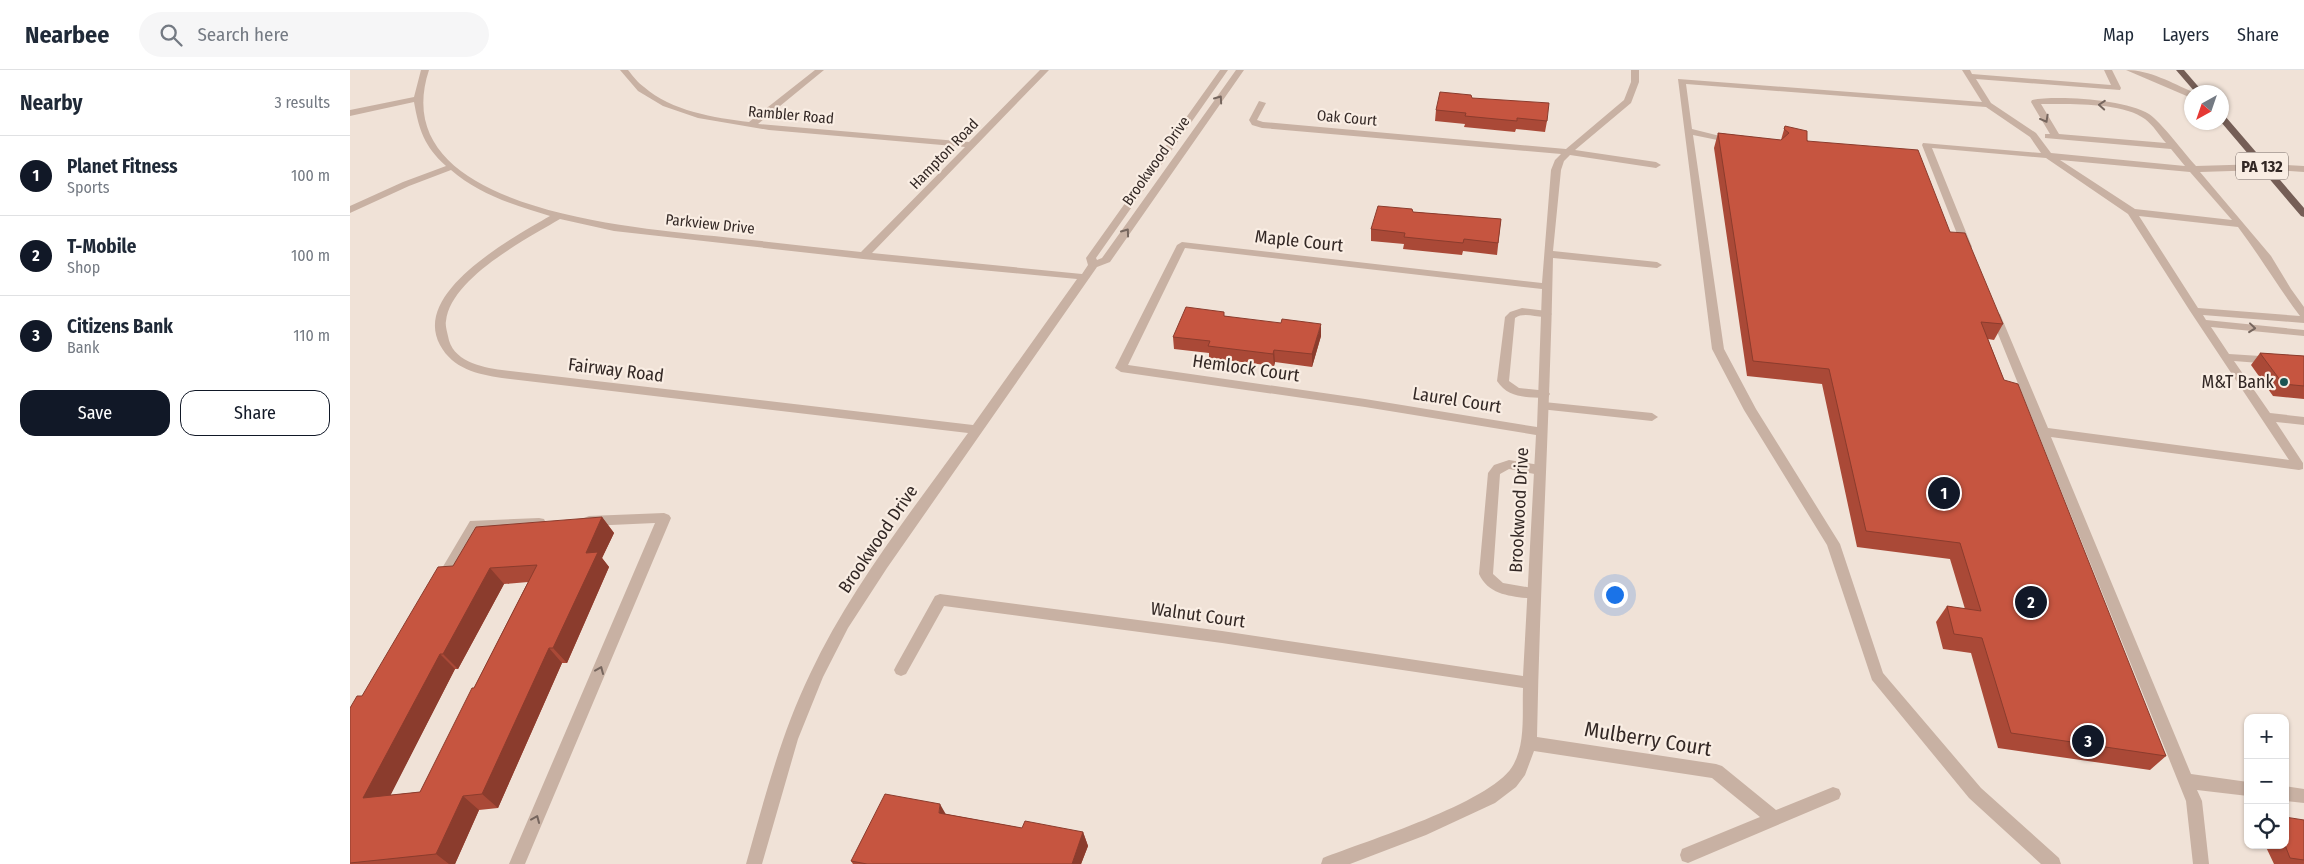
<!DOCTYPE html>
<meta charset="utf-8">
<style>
:root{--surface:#fff;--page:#f6f6f7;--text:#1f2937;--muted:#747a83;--line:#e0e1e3;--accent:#111827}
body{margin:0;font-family:"Fira Sans Condensed",sans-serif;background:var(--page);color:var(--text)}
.controls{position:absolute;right:15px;bottom:15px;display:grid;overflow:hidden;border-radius:10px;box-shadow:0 1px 4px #0004}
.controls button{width:45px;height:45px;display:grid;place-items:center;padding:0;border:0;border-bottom:1px solid var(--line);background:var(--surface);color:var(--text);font:25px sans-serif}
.compass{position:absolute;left:1834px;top:15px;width:45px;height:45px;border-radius:50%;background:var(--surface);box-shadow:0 1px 4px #0004;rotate:220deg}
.you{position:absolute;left:1264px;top:524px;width:18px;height:18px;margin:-12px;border:4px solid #fff;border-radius:50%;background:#1a73e8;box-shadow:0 0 0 8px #1a73e833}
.badge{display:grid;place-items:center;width:32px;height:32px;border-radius:50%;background:var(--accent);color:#fff;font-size:16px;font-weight:700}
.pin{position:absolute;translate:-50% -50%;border:2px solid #fff;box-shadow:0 1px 5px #0006}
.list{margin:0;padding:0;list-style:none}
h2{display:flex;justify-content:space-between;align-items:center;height:65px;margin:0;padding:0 20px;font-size:21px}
h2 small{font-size:16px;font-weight:400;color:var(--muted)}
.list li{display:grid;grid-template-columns:32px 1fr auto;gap:15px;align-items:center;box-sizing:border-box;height:80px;padding:0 20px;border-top:1px solid var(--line)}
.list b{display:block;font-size:19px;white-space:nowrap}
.list p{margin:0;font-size:16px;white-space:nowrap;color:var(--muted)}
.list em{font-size:16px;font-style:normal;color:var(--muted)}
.actions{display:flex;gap:10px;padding:15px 20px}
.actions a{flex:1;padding:11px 0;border:1px solid var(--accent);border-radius:15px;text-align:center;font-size:18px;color:var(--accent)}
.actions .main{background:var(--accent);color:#fff}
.icon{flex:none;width:28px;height:28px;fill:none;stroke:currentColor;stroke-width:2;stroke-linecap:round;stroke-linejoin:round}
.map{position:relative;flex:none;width:1954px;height:794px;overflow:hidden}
header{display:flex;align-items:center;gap:30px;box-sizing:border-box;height:70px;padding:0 25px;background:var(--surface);border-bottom:1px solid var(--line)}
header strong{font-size:24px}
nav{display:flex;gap:28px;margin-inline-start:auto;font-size:18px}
.search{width:350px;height:45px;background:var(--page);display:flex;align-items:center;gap:12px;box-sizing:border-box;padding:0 18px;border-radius:28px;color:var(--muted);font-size:19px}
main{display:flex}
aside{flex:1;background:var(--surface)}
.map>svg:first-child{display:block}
</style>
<header>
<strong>Nearbee</strong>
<div class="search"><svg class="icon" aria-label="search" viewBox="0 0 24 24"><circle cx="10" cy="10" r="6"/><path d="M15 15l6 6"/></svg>Search here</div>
<nav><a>Map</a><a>Layers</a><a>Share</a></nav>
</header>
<main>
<aside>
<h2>Nearby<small>3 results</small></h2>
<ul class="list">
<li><span class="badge">1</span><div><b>Planet Fitness</b><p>Sports</p></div><em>100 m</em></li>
<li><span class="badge">2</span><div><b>T-Mobile</b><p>Shop</p></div><em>100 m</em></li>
<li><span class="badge">3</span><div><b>Citizens Bank</b><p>Bank</p></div><em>110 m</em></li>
</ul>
<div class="actions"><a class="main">Save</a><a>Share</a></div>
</aside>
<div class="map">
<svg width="1954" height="794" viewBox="0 0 1954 794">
<rect width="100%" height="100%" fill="#f0e2d7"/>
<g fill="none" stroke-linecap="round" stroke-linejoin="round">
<path fill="#c8b1a3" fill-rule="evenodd" d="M1612,0H1620L1622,4L1761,15L1754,0H1762L1771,18L1770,20L1626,9L1641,33L1686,63L1701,83L1835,96L1821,79L1695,68V64H1700L1681,32L1682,30C1709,25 1776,30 1799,44C1811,52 1835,84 1846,96L1913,94L1918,97L1913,100L1850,102L1921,186L1941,219L1954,237V253L1853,245L1856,250L1954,260V266L1861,257L1879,284L1926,287L1928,290L1922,294L1884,291L1920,343L1954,347V355L1926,352L1953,393V399L1949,400L1701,367L1841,704L1898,712V726L1847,720L1852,731L1859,794H1843L1836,731L1640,244L1645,241L1650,244L1698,358L1939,390L1840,241L1778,144L1696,88L1582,78L1622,177L1617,180L1613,179L1572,75L1573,73L1691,83L1680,67L1636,37L1336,14L1342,59L1386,70L1382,73L1343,65L1374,279L1406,339L1490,474L1533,603L1631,718L1709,788L1711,794H1691L1619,728L1522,610L1477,475L1394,340L1362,279L1328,9L1632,32ZM1691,34C1718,34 1773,32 1795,49C1803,55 1809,65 1816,73L1709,64ZM1710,90L1840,102L1882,150L1785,139ZM1789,146L1888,157C1910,186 1928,217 1950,246L1848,238Z
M1776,0C1800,0 1822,13 1843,22H1842V27H1839Z
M1172,238L1197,241L1202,244C1193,252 1177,240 1165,248L1159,311L1169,318L1198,321L1200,324L1198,327L1194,328C1176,327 1158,328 1147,311L1155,247L1160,242Z
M1194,332L1302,343L1308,347L1302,351L1190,339L1188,336L1190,333Z
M1159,390L1190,395L1196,400L1190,405L1159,399L1150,404L1143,504L1153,513L1188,519L1190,523L1188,527L1183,529C1162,526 1139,526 1129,504L1138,403L1144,395Z
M314,443L319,445L321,448L175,794H159L305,453L239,456L234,454L232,451L234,448L239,446Z
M189,448L194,449L196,453L194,457L189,458L129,460L98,513L93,514L88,513L86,509L88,505L120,451Z
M1935,716L1954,719V733L1935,731Z"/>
<path fill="#c8b1a3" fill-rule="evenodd" d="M71,0H79C33,139 279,157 364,166C413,171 462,177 511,182L615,77L419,60L348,48L313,36L288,21L270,0H278C283,6 288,13 294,17C321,41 365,48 399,52L465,0H474L408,54L619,72L690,0H699L522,183L732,204L738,195L736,188L870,0H878L746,188L747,190L752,188L886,0H894L760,192L747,197L537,498L498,558L473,607L448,669L412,794H396C414,730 431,664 460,604C501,517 562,441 618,363L152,308C127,304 103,299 90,275C61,222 164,167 200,146C166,136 128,124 101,100L59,116L0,143V136L53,112L96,96C74,76 69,60 64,32L0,46V40L64,27ZM210,149L264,161L513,189L727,209L623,355L152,300C130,297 102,291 98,266C97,261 95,255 96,251C101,208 176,169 210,149Z
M1281,0H1289V12L1281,33L1225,80L1306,92L1311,95L1306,98L1220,85L1214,91L1211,100L1203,181L1307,192L1312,195L1307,198L1203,188C1200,347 1190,507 1187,667L1366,694L1372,696L1426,740L1483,717L1489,719L1491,724L1489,729L1338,793L1332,791L1330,785L1332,779L1410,747L1362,708L1184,681L1175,705L1166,717L1145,733L1076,765L1000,794H971L973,788C1016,771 1139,733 1162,697C1176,675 1172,644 1173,618L872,573L594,536L556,604L551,606L546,604L544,600L546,596L585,526L590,524L872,561L1173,606L1186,365L1015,337L771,302L765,298L827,175L832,172L1192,213L1201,100L1205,90L1211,84L912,58L902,55L899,50L909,31L916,33L907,50L913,52L1216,79L1274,30L1281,12ZM835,178L1192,219L1187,357L1015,329L778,295Z
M1913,94L1954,96V102L1910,99V95Z"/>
<path fill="#755e56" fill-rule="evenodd" d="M1826,0H1834L1853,22H1845Z
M1872,45L1875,46L1954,138V147L1951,146L1871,52Z"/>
</g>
<path fill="#aa4937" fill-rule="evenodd" d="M1122,28L1197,51L1195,62L1166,59L1165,62L1114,57L1115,54L1085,51L1086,40Z
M1435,56L1600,162L1653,254L1644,270L1638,269L1654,310L1816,686L1800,700L1648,678L1621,583L1593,579L1586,552L1597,536L1615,539L1600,489L1507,477L1472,314L1397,306L1364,78L1368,63L1431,70Z
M1063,142L1151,149L1147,185L1113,181L1112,185L1053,179L1054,174L1021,171V159Z
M875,246L971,266L962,297L925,292L924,296L859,288V283L824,279L823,267Z
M1910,283L1954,286V329L1923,326L1901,295Z
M252,447L264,463L252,488L259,497L217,593H212L148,738L129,740L105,794H0V638L12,626L103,496ZM178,512L124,618L70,722L40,725L105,599H108L154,514Z
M596,744L672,758L733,762L738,776L731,794H503L501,791Z
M1954,750V794H1924L1915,775H1935Z"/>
<path fill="#8b3c2d" d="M971,254V266L962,297V284Z
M924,280L925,292L924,296L923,284Z
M252,447L264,463L252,488L259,497L217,593L203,578L236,483Z
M140,498L154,514L108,599L93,584Z
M199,578L212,593L148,738L132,724Z
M90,584L105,599L32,742L13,728Z
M113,726L129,740L105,794H99L86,784Z
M590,734L598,748L589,743Z
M733,762L738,776L731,794H722Z"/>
<path fill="#c65540" stroke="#8b3c2d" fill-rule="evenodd" d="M1090,22L1121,25L1122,28L1199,33L1197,51L1167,48V51L1115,46L1116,43L1086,40Z
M1435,56L1457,61V71L1568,80L1600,162L1615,163L1653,254L1631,252L1654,310L1668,314L1816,686L1661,663L1632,568L1604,564L1597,536L1631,541L1610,473L1516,461L1479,299L1403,291L1368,63L1431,70L1439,63L1434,59Z
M1028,136L1062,139L1063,142L1151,149L1148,173L1114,169L1113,173L1054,167L1055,163L1021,159Z
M836,237L874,242V246L931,253L932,249L971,254L962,284L924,280L923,284L858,276L860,271L823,267Z
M1910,283L1954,286V316L1933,314Z
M252,447L236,483L248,482L203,578H199L132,724L113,726L86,784L0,793V638L7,626H12L88,497L103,496L126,457ZM187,495L124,618H122L70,722L13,728L90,584H93L140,498Z
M535,724L590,734L589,743L672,758L675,751L733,762L722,794H517L501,791Z
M1935,747L1954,750V790L1940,788L1935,775Z"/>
<defs><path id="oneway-chevron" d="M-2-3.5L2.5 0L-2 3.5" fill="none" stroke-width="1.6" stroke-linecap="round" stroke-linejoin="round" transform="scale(1.25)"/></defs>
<g stroke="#76665e">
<use href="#oneway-chevron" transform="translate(869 29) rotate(-55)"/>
<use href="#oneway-chevron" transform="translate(1752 35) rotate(-176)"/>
<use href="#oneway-chevron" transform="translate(1695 49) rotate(61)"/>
<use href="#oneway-chevron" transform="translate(776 162) rotate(-54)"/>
<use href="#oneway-chevron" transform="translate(1902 258) rotate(6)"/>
<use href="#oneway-chevron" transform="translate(250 600) rotate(-67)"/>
<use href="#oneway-chevron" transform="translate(186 749) rotate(-67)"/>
</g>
<circle fill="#1b5453" stroke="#f9ede3" stroke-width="2" cx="1934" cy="312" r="5"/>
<g text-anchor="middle" stroke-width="4.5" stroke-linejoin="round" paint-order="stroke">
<g font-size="15" fill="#332825" stroke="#f9ede3">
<text transform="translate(441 45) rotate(5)" y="5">Rambler Road</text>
<text transform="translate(997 48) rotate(5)" y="5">Oak Court</text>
<text transform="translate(594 84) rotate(-46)" y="5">Hampton Road</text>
<text transform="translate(806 91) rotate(-55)" y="5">Brookwood Drive</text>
<text transform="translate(360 154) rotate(6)" y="5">Parkview Drive</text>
</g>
<rect fill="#f9ede3" stroke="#6e635e" stroke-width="1" x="1886" y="82.5" width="52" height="27" rx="4"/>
<g font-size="16" font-weight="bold" fill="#332825">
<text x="1912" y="102">PA 132</text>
</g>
<g font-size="18" fill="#332825" stroke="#f9ede3">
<text transform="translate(949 171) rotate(6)" y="6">Maple Court</text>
<text transform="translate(896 298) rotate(8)" y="6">Hemlock Court</text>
<text transform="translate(266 300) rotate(7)" y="6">Fairway Road</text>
<text transform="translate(1107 330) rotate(9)" y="6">Laurel Court</text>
<text transform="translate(1169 440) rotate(-87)" y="6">Brookwood Drive</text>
<text transform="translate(528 469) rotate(-56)" y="6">Brookwood Drive</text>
<text transform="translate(848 545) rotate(8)" y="6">Walnut Court</text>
</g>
<g font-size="18" fill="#332825" stroke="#f9ede3" text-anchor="end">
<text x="1924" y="318">M&amp;T Bank</text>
</g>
<g font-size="21" fill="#332825" stroke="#f9ede3">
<text transform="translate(1298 669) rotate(9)" y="7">Mulberry Court</text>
</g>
</g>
</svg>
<div class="controls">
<button>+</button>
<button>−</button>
<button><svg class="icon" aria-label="locate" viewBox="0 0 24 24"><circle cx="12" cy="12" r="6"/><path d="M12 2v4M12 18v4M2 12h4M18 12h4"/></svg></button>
</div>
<svg class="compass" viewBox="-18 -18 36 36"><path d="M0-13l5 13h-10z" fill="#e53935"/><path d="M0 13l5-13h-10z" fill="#747a83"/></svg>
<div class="you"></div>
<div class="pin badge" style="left:1594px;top:423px">1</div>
<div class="pin badge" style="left:1681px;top:532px">2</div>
<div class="pin badge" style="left:1738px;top:671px">3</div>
</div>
</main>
